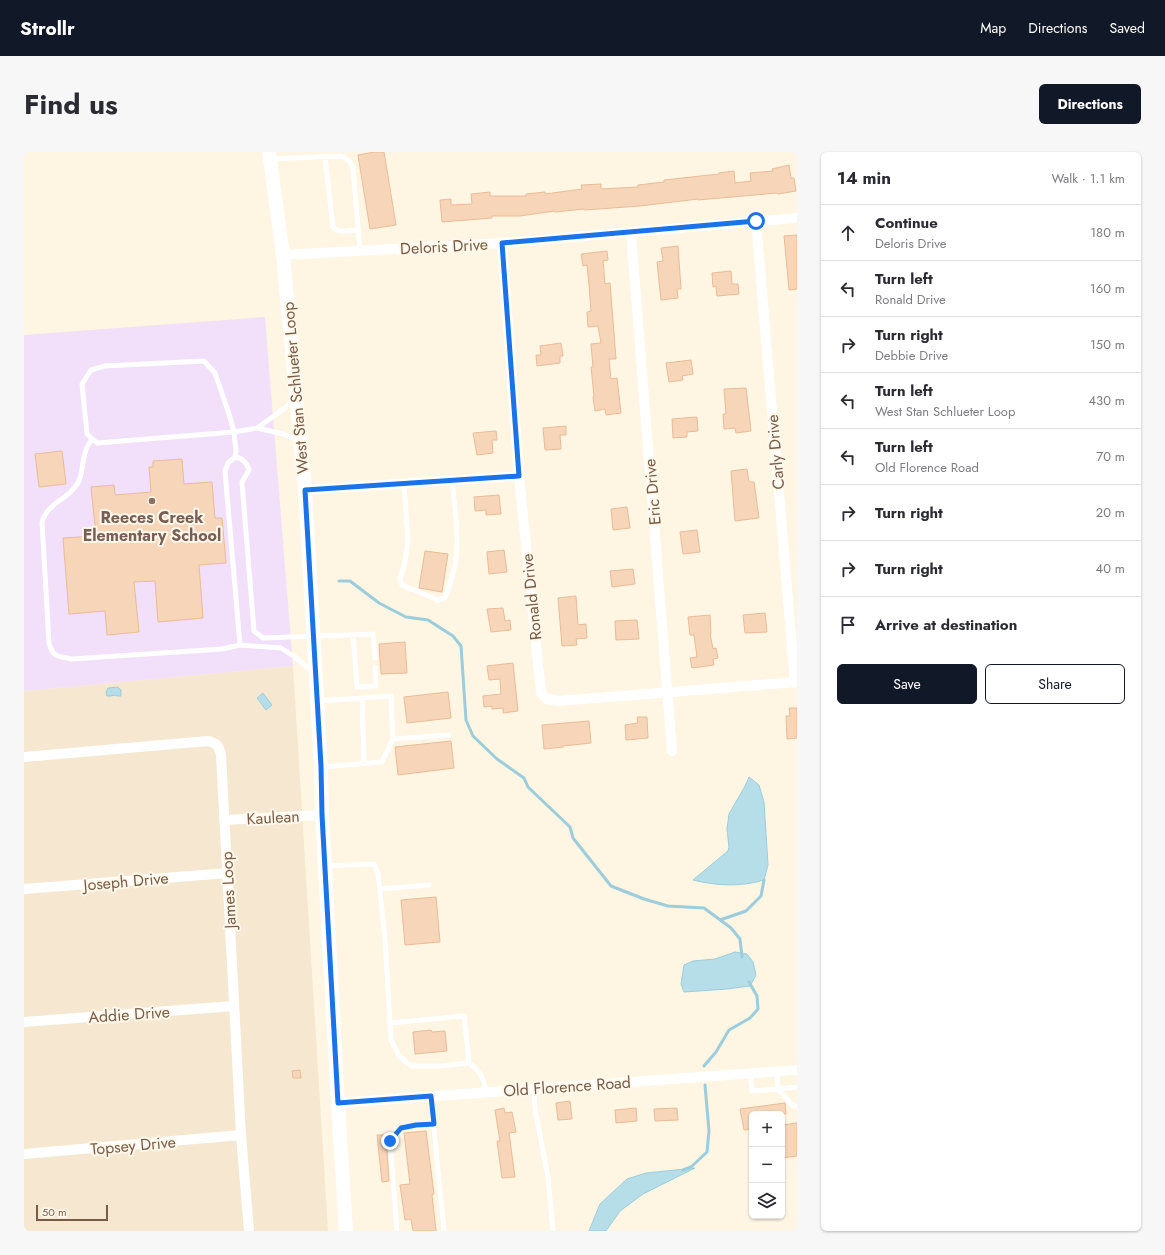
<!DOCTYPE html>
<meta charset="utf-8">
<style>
:root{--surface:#fff;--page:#f7f7f7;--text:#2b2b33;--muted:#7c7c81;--line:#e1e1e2;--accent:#111827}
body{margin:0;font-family:Jost,sans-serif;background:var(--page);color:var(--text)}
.controls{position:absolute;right:12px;bottom:12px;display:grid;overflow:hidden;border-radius:6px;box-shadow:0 1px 3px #0004}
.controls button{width:36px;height:36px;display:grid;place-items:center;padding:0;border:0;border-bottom:1px solid var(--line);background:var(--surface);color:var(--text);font:20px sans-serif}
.scale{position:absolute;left:12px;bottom:10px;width:72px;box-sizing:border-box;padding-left:4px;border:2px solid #785c46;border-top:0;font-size:11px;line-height:14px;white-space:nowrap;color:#785c46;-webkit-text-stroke:3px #fff8eb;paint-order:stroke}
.stop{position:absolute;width:12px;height:12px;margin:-9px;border:3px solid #1a73e8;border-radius:50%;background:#fff}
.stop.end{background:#1a73e8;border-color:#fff;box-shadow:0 1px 4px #0008}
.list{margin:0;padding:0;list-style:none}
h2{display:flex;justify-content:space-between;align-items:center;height:52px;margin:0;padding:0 16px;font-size:17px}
h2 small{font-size:13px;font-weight:400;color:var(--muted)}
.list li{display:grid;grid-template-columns:26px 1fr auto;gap:12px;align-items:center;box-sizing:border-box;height:56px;padding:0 16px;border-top:1px solid var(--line)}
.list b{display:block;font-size:15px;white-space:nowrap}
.list p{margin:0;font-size:13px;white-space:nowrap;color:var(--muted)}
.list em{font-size:13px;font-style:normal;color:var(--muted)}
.actions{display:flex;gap:8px;padding:12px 16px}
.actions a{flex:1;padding:9px 0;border:1px solid var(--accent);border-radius:6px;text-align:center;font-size:14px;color:var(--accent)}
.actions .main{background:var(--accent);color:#fff}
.icon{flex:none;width:22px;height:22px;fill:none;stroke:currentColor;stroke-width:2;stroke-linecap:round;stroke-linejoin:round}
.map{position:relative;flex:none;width:773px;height:1079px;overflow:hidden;border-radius:6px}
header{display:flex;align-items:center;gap:24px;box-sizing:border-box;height:56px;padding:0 20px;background:var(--accent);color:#fff}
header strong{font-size:19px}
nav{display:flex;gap:22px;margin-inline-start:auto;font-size:14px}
.intro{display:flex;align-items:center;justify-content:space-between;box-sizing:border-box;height:96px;padding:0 24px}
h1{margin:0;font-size:28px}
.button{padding:10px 18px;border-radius:6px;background:var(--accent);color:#fff;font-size:14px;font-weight:700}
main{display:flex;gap:24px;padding:0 24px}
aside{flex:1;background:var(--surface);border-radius:6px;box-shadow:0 1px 3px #0004}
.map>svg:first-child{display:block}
</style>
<header>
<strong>Strollr</strong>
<nav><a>Map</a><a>Directions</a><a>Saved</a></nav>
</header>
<div class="intro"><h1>Find us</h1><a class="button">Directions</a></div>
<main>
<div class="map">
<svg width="773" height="1079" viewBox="0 0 773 1079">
<rect width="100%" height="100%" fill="#fef5e3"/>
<path fill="#f6e8d0" d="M269,514L304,1079H0V539Z"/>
<path fill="#f2dffa" d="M241,165L269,514L0,539V183Z"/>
<path fill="#b5dee9" stroke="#9bcddc" d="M94,535L97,538V544H93L91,543L86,544H83L82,540L84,536Z
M239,541L248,553L242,558L233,546Z
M725,625L735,633L740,650L744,713L740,728C717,735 692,734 669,728L704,699L705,695L703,677L705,662L720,636Z
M711,800L723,802L729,810L732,823L726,834L703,837L660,840L657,832L660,813L669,809L691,807Z
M671,1016L619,1042L596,1059L582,1079H565L576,1052L603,1027L622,1021Z"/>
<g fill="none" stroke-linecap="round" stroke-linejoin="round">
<path stroke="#9bcddc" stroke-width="3" d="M315,429H326L355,451L382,465L404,468L429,484L437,494L442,568L449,584L473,607L500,626L504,635L546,675L549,686L587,734L620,747L644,754L680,756L707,776L716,787L718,805
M696,768L722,759L737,744L740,728
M680,914L692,900L705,878L726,866L734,857L733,844L725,830
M659,1018L667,1015L683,1000L685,979L681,933"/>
</g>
<path fill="#f6d5b8" stroke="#eabc97" d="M350,0H360L372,73L346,77L334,3Z
M765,13L767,26H770L772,39L754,42L753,41L674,48V47L616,54L560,58V57L531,60V59L496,64H468V66L418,70L416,48L427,47V53L448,52L447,42L466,40V44H502V42L521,40V42L558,37L557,33L577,32V37L614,35V33L640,30V28L695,22V21L710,19L711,31L727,29L726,21L749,19L748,17Z
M773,83V137L765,138L760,84Z
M654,94L657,137H653L654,146L637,148L633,110L639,109L637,96Z
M583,99L584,108L579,109L581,132L586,131L592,207H585L587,227L593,226L597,261L582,263L581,257L571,259L569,245L570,244L567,215H569L567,192L577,191L574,174L564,175L563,160L567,159L565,133L563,113L559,114L557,102Z
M707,119L708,132H714L715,142L693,144L692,134L689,135L688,121Z
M537,191L539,204H536V211L513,214L512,203H517L516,194Z
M667,208L669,222L658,224L659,228L645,230L642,211Z
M722,236L727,279L712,281L711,276L700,277L699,262H702L700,237Z
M673,265L674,279L663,280V285L649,286L648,267Z
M542,274V283H536L537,297L521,298L519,276Z
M472,279L473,288H468L469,301L453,303L449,281Z
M38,299L42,332L15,335L11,302Z
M158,307L160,332L188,330L191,366H198L202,411L175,413L179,466L134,470L131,429L110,430L115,480L83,483L81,459L45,462L39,386L72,384L67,335L90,333L91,343L127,340L125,315H129V309Z
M723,317L725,330H730L735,366L711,369L707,319Z
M475,343L477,362L462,363V358L451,359L450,345Z
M603,355L606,376L589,378L587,357Z
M673,378L676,400L659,402L656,380Z
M480,398L483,420L465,422L463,400Z
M401,399L424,402L418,440L395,436Z
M609,417L611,432L588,435L586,419Z
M552,444L554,473L562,472L563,486L552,487L553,493L538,494L534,446Z
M479,456L481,469L486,468L487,478L467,480L463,457Z
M741,461L743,480L721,481L719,463Z
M686,463L687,482H686L689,497L692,496L694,506L689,507L690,513L668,516L666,506L673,505L670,483H666L664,465Z
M613,468L615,487L592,488L591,469Z
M381,490L383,521L357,522L355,492Z
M489,511L494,559L479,561V556L468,557V554L460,555L459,544L477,542L476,527L465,528L463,514Z
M424,540L427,566L383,571L380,545Z
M765,556H773V586L763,587L762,564H766Z
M613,565H623L624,586L602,588L601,573L614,571Z
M565,569L567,591L539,594V595L520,597L518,573Z
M427,589L430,616L374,623L371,595Z
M412,745L416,790L381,793L377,748Z
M407,878L408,880L421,879L423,899L391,902L389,880Z
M276,918L277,926H269L268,919Z
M546,949L548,967L534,968L532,951Z
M761,951L762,962H728V977L720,978L716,957Z
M480,956L481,961L488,960L492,980L485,981L491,1025L478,1026L473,989H476L471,958Z
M612,956L613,969L592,971L591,958Z
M653,956L654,968L631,969L630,957Z
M773,971V1004L758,1006V973Z
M402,979L410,1042L408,1043L412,1079H389L387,1067L381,1068L376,1033L386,1032L380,981Z
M353,983H362L365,1029L358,1030Z"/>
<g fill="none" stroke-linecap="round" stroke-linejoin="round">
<path stroke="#fff" stroke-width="5" d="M301,5L309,75C314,82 326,78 334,78
M246,7L317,4C324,7 326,9 329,16L336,99
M233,276L261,256L270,247
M68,287C66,290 63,294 62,298C58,308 59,322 54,331C44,348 24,350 18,370L25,491C29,506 34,504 48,507L198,497L216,493L257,496L271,505L289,520
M211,305C219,306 223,311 225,318L218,330L230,479L239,486L349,482L351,506
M380,331L384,390L380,414L376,427L378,433L414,448L421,446C427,429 433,412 433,394C434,372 430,350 428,328
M329,483L333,535L352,534L351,515
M216,493L201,319L204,311L211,305L212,299L210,280L205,262L191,221L180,209L81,214L67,218L58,232L63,282L73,291L210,280L233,276L259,282L276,289
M338,546L340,611
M294,549L367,544L369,587L358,610L298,615
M369,587L425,583
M302,714L350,712L354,721L361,787L367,888L375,904L387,914H416L445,911C456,919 461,927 461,940
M356,737L405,733
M366,871L440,864L445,911
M726,921L728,939L754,937L753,919
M510,937L511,957L524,1025L529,1079
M754,937L769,954H773
M754,937L773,935
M407,945L420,1079
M373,1079L366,989L377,976L391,973L410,971"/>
<path stroke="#fff" stroke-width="10" d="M732,69L771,531
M607,81L648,599
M478,91L495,324L517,541L523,547L534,549L773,530
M259,103L478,91L773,66
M281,338L495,324
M0,605L184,589C193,591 195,594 197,603L217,983L225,1079
M200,668L298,663
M0,737L204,721
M0,870L210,854
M314,951L773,918
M0,1002L217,983"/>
<path stroke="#fff" stroke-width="14" d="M245,0L259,103L281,338L297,615L298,663L314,951L322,1079"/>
</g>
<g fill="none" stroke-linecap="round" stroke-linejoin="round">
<path stroke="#1a73e8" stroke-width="5" d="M366,989L377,976L392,973L410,972L407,944L314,951L298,663L297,614L281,338L495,324L478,91L732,69"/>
</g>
<circle fill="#8d6e63" stroke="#fff8eb" stroke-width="1.5" cx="128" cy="349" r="4"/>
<g text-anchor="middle" stroke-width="4" stroke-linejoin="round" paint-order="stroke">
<g font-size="16" fill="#785c46" stroke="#fff8eb">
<text transform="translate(420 94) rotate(-3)" y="6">Deloris Drive</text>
<text transform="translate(271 236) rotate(-95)" y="6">West Stan Schlueter Loop</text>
<text transform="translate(751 300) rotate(-95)" y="6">Carly Drive</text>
<text transform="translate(628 340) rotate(-95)" y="6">Eric Drive</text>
<text transform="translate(507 445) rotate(-96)" y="6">Ronald Drive</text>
<text transform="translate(249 665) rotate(-3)" y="6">Kaulean</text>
<text transform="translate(102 729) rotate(-5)" y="6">Joseph Drive</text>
<text transform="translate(204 738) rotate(-93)" y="6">James Loop</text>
<text transform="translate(105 862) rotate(-4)" y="6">Addie Drive</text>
<text transform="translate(543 934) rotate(-4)" y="6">Old Florence Road</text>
<text transform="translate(109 993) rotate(-5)" y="6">Topsey Drive</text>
</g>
<g font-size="16" font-weight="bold" fill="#785e54" stroke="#fff8eb">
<text x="128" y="371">Reeces Creek<tspan x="128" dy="18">Elementary School</tspan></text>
</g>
</g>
</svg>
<div class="controls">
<button>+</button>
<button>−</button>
<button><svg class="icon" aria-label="layers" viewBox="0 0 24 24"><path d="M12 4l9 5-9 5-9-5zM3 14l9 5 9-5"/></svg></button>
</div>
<div class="scale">50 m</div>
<div class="stop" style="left:732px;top:69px"></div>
<div class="stop end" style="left:366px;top:989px"></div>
</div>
<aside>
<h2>14 min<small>Walk · 1.1 km</small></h2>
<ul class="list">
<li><svg class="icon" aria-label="ahead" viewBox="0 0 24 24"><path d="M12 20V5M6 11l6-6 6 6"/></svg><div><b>Continue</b><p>Deloris Drive</p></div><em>180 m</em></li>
<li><svg class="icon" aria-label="left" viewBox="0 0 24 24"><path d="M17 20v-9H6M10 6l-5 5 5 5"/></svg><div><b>Turn left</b><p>Ronald Drive</p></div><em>160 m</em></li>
<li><svg class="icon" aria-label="right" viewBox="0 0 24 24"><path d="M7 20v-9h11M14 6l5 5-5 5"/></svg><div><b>Turn right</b><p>Debbie Drive</p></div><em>150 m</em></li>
<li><svg class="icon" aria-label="left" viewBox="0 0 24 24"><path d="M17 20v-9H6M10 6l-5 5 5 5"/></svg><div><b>Turn left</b><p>West Stan Schlueter Loop</p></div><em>430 m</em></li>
<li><svg class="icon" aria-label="left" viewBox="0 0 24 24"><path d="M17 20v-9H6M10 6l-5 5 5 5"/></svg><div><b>Turn left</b><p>Old Florence Road</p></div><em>70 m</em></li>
<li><svg class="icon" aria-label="right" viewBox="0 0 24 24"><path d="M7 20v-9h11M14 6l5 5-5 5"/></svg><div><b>Turn right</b></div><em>20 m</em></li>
<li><svg class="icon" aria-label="right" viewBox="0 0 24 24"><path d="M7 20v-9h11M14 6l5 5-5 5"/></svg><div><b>Turn right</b></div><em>40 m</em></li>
<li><svg class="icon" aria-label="arrive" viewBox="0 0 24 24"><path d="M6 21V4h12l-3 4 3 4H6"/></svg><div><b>Arrive at destination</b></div></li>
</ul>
<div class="actions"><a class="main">Save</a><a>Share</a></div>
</aside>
</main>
